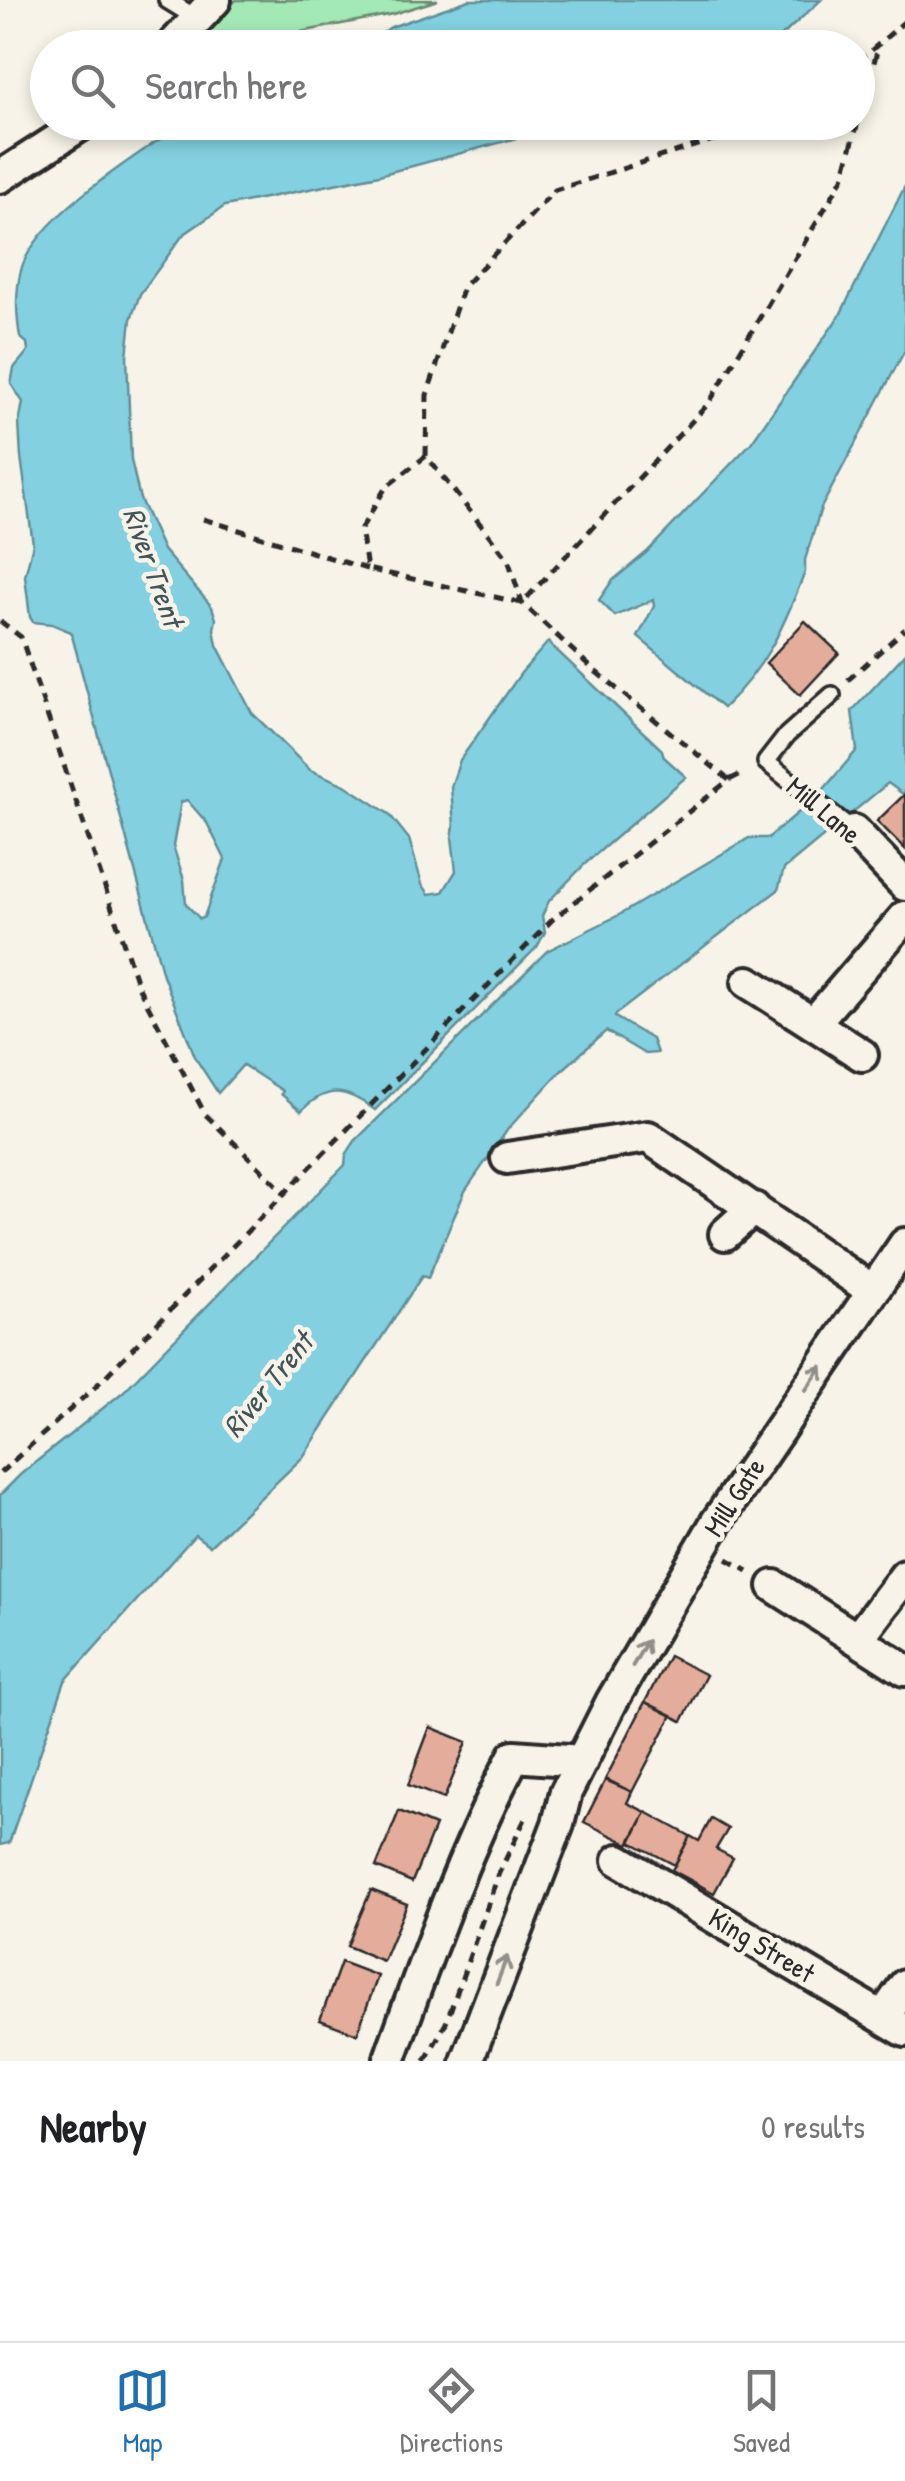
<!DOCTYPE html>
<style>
:root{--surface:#fff;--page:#f2f2f2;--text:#202124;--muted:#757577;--line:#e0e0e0;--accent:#1f6fb2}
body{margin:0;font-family:"Patrick Hand",sans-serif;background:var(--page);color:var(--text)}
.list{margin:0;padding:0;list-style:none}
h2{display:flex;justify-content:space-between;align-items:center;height:130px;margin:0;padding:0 40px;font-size:42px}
h2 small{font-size:32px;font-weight:400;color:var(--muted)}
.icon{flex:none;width:55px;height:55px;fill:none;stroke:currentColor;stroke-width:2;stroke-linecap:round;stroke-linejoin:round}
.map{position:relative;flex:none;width:905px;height:2061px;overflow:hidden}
.search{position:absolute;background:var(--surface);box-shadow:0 5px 15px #0003;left:30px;right:30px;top:30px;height:110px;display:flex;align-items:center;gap:25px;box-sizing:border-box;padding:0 35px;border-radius:55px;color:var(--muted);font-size:38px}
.sheet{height:280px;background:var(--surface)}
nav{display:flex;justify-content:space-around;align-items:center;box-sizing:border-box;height:140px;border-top:2px solid var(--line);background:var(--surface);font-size:28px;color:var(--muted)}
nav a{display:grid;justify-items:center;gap:5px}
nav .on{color:var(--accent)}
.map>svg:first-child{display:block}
</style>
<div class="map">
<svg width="905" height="2061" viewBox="0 0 905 2061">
<rect width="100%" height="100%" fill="#f7f3e8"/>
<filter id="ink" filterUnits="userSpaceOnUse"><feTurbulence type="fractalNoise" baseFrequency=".01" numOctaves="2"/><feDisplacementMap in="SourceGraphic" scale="20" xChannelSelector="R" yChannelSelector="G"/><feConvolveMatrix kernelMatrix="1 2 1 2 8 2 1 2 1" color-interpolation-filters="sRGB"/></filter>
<g filter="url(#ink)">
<path fill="#a3e9b5" stroke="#678a70" stroke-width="2.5" d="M236,0H438L393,14L223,47L188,48Z"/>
<path fill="#83d1e0" stroke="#608f98" stroke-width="2.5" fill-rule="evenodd" d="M469,0H821L785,33L763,47H362L391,27Z
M184,123H573L379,175L225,206L183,235L140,294L131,319L127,356L131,460L140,499L163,550L212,607L216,619L214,629L217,645L252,713L310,770L345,785L389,814L409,839L422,884L429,894L443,892L456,871L452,837L454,826L451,787L460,760L521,673L548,642L662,750L664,757L686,777L586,863L549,901L542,916L545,932L537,947L375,1110C346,1089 328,1084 301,1111L281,1094L283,1091L243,1065L218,1093L196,1059L163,975L71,632L52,624L33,622L30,617L25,576L33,544L21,457L19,423L23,402L11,384L14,368L28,351L27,343L20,337C16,313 15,290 22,267C40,214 139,154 184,123ZM187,800L207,823L225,859L204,917L200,919L186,904L184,880L173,846L181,802Z
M905,186V350L821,508L805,560V572C783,628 767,666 723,708L638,637L654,606L653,600L615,616L599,600L612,581L647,552L751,443L840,315Z
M905,654V792L903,794L888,783L784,869L778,890L616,1014L615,1017L652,1039L657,1053L645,1054L606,1031L559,1073L508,1129L465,1191L428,1278L422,1276L303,1457L210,1546L195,1535L65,1681L9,1843L0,1845V1495L21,1474L123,1392L345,1165L346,1155L355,1141L547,951L619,915L749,838H768L818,796L857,750L852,711Z"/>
<path fill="#e4ad9b" stroke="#2b2b2b" stroke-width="2.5" d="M805,621L839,653L800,695L766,663Z
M905,794V849L877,821Z
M669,1656L706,1675L682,1721L645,1702Z
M645,1702L672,1715L632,1792L605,1780Z
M430,1727L467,1742L444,1799L408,1785Z
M606,1779L632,1792L627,1803L646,1812L629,1844L584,1822Z
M399,1811L435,1826L412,1882L376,1867Z
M646,1812L690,1836L675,1865L631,1842Z
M711,1819L728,1829L716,1849L733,1858L714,1893L672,1870L690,1836L699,1841Z
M371,1890L407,1904L383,1961L347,1946Z
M341,1962L378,1976L357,2034L320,2020Z"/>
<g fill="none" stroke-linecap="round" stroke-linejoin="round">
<g stroke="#2b2b2b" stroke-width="22">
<path id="service" d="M167,0L198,19
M832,695L787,735L766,762L854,831"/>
</g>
<g stroke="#2b2b2b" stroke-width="38">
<path id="minor" d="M170,48L215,0
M0,177L85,122
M854,831L905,885
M748,982L862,1055
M813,1024L905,917
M507,1158L648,1137L873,1291
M725,1234L754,1208
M774,1586L905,1670
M858,1638L905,1576
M619,1860L905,2031
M883,2017L905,1985
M390,2058C427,1956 463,1853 514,1756L582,1761
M467,2061L558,1824L566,1792L612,1701L716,1523L905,1244"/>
</g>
<path stroke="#2b2b2b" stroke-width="5" stroke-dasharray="10 8" stroke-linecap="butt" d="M858,62L905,21
M426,456L427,395L463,287L555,190L770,122
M203,519L367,569
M0,621L21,637L138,986L205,1114L286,1194
M848,680L905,629
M729,780L595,671L522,603L508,559L426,456L386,487L361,529L367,569L522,603L709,403L843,178L879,44
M0,1473L95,1387L553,919L729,780L745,772
M727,1559L748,1571
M425,2061L446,2023L499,1873L528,1813"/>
<use href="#service" stroke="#f7f3e8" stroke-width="15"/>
<use href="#minor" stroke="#f7f3e8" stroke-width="30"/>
</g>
<defs><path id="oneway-shaft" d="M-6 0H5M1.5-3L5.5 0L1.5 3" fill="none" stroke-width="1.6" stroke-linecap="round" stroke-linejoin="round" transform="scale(2.5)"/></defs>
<g stroke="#918f8a">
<use href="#oneway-shaft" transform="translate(814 1378) rotate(-56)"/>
<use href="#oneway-shaft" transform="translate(640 1653) rotate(-60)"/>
<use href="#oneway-shaft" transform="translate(502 1970) rotate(-69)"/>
</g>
</g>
<g text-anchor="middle" stroke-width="9" stroke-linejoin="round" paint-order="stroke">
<g font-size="28" fill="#2b2b2b" stroke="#f7f3e8">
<text transform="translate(824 810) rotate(40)" y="10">Mill Lane</text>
<text transform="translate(734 1497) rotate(-57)" y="10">Mill Gate</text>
<text transform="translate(762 1945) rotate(31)" y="10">King Street</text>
</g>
<g font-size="30" font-style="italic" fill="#415458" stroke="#f7f3e8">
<text transform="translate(153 567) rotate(70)" y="10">River Trent</text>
<text transform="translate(268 1385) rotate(-51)" y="10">River Trent</text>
</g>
</g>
</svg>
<div class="search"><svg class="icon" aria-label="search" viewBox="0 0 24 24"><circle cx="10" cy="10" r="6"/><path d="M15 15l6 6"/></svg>Search here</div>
</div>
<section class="sheet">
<h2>Nearby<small>0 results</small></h2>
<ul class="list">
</ul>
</section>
<nav>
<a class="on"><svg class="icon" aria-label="map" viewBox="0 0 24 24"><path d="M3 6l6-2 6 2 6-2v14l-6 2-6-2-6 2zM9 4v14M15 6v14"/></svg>Map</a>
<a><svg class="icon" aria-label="directions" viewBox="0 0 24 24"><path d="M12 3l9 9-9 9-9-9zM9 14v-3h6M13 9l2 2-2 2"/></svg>Directions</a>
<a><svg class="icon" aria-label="saved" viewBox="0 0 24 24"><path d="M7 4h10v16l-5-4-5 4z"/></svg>Saved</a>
</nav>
